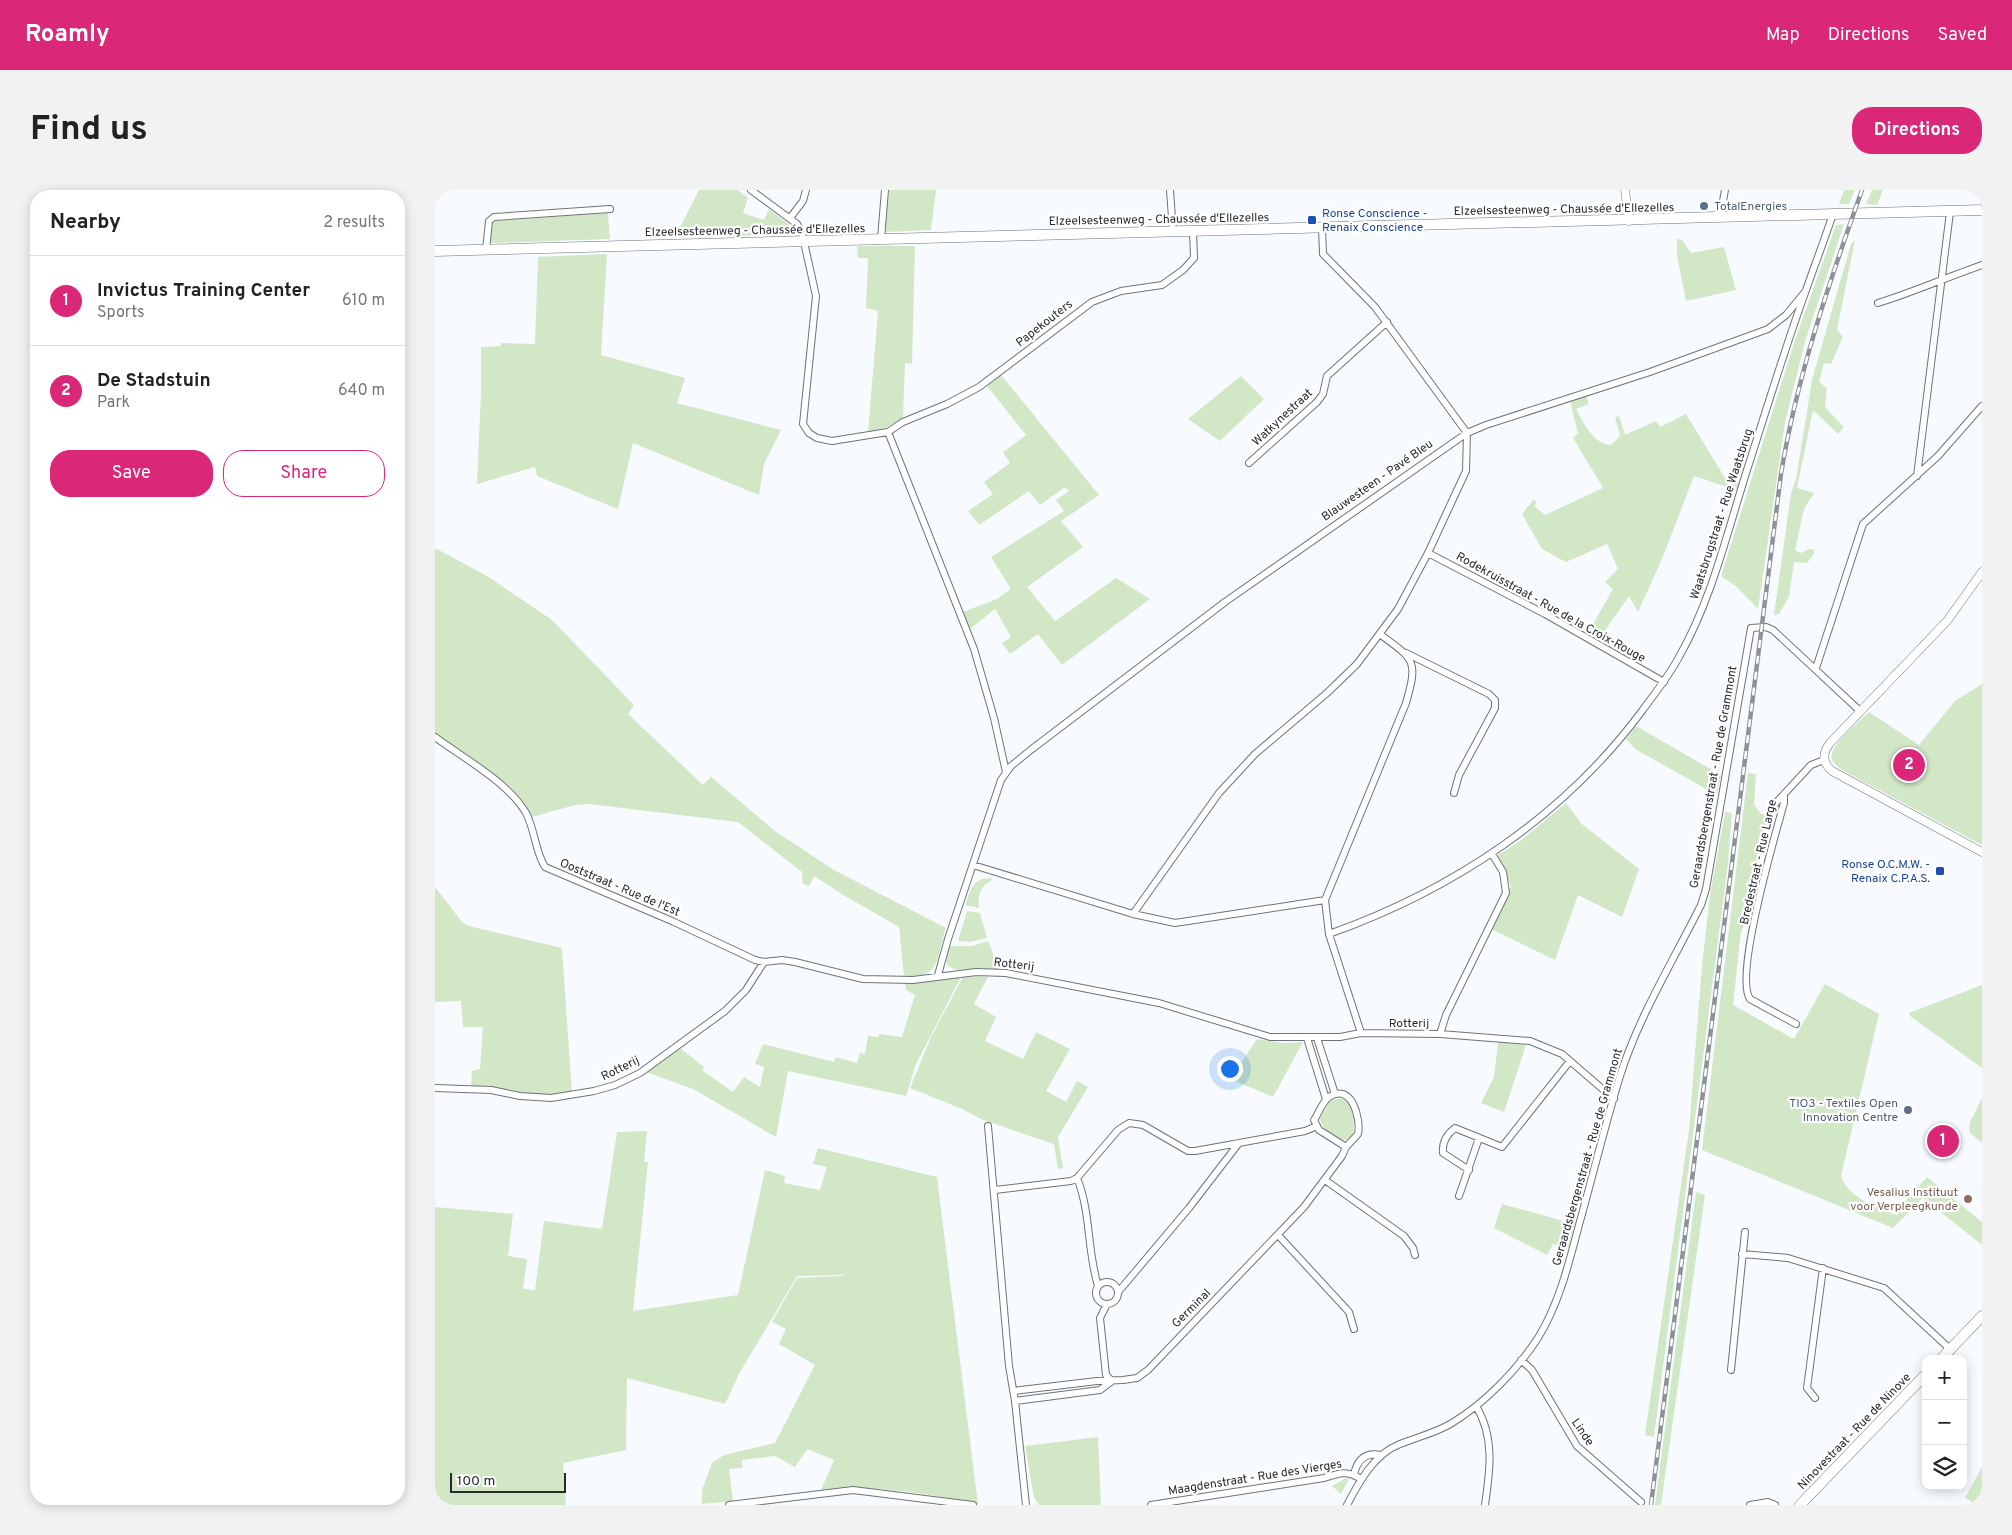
<!DOCTYPE html>
<meta charset="utf-8">
<style>
:root{--surface:#fff;--page:#f2f2f2;--text:#222;--muted:#767676;--line:#e0e0e0;--accent:#db2777}
body{margin:0;font-family:Overpass,sans-serif;background:var(--page);color:var(--text)}
.controls{position:absolute;right:15px;bottom:15px;display:grid;overflow:hidden;border-radius:10px;box-shadow:0 2px 12px #0003}
.controls button{width:45px;height:45px;display:grid;place-items:center;padding:0;border:0;border-bottom:1px solid var(--line);background:var(--surface);color:var(--text);font:25px sans-serif}
.scale{position:absolute;left:15px;bottom:12px;width:116px;box-sizing:border-box;padding-left:5px;border:2px solid #27292c;border-top:0;font-size:14px;line-height:18px;white-space:nowrap;color:#27292c;-webkit-text-stroke:4px #fff;paint-order:stroke}
.you{position:absolute;left:794px;top:878px;width:18px;height:18px;margin:-12px;border:4px solid #fff;border-radius:50%;background:#1a73e8;box-shadow:0 0 0 8px #1a73e833}
.badge{display:grid;place-items:center;width:32px;height:32px;border-radius:50%;background:var(--accent);color:#fff;font-size:16px;font-weight:700}
.pin{position:absolute;translate:-50% -50%;border:2px solid #fff;box-shadow:0 1px 5px #0006}
.list{margin:0;padding:0;list-style:none}
h2{display:flex;justify-content:space-between;align-items:center;height:65px;margin:0;padding:0 20px;font-size:21px}
h2 small{font-size:16px;font-weight:400;color:var(--muted)}
.list li{display:grid;grid-template-columns:32px 1fr auto;gap:15px;align-items:center;box-sizing:border-box;height:90px;padding:0 20px;border-top:1px solid var(--line)}
.list b{display:block;font-size:19px;white-space:nowrap}
.list p{margin:0;font-size:16px;white-space:nowrap;color:var(--muted)}
.list em{font-size:16px;font-style:normal;color:var(--muted)}
.actions{display:flex;gap:10px;padding:15px 20px}
.actions a{flex:1;padding:11px 0;border:1px solid var(--accent);border-radius:20px;text-align:center;font-size:18px;color:var(--accent)}
.actions .main{background:var(--accent);color:#fff}
.icon{flex:none;width:28px;height:28px;fill:none;stroke:currentColor;stroke-width:2;stroke-linecap:round;stroke-linejoin:round}
.map{position:relative;flex:none;width:1547px;height:1315px;overflow:hidden;border-radius:20px}
header{display:flex;align-items:center;gap:30px;box-sizing:border-box;height:70px;padding:0 25px;background:var(--accent);color:#fff}
header strong{font-size:24px}
nav{display:flex;gap:28px;margin-inline-start:auto;font-size:18px}
.intro{display:flex;align-items:center;justify-content:space-between;box-sizing:border-box;height:120px;padding:0 30px}
h1{margin:0;font-size:35px}
.button{padding:12px 22px;border-radius:20px;background:var(--accent);color:#fff;font-size:18px;font-weight:700}
main{display:flex;gap:30px;padding:0 30px}
aside{flex:1;background:var(--surface);border-radius:20px;box-shadow:0 2px 12px #0003}
.map>svg:first-child{display:block}
</style>
<header>
<strong>Roamly</strong>
<nav><a>Map</a><a>Directions</a><a>Saved</a></nav>
</header>
<div class="intro"><h1>Find us</h1><a class="button">Directions</a></div>
<main>
<aside>
<h2>Nearby<small>2 results</small></h2>
<ul class="list">
<li><span class="badge">1</span><div><b>Invictus Training Center</b><p>Sports</p></div><em>610 m</em></li>
<li><span class="badge">2</span><div><b>De Stadstuin</b><p>Park</p></div><em>640 m</em></li>
</ul>
<div class="actions"><a class="main">Save</a><a>Share</a></div>
</aside>
<div class="map">
<svg width="1547" height="1315" viewBox="0 0 1547 1315">
<rect width="100%" height="100%" fill="#f7fbff"/>
<path fill="#d1e7c6" d="M264,0H303L313,8L308,23L329,30L334,19L357,37L356,42L342,45L240,47Z
M454,0H501L496,40L450,42Z
M1409,0H1420L1414,14H1404Z
M1437,0H1448L1442,15L1431,14Z
M173,23L175,49L56,53V33L59,31Z
M1409,34L1370,152L1350,232L1323,419L1302,397L1286,386L1360,150L1401,35Z
M1242,49L1247,50L1256,63L1289,57L1301,100L1251,111L1242,65Z
M1420,50L1402,140L1408,147L1396,174L1389,173L1384,192L1392,198L1390,217L1409,237L1403,244L1378,220L1362,298L1379,303L1369,319L1360,360L1366,363L1374,359L1379,360V364L1372,373L1359,372L1354,407L1344,424L1339,425L1356,303L1361,289L1377,190L1416,54Z
M422,56H480L477,174L470,173L468,228L450,238L433,242L443,121L431,118L433,68H423Z
M172,64L166,165L250,188L242,213L346,240L329,274L324,305L198,253L183,319L102,286L100,277L42,294L46,203V157L66,156V153L100,154L103,67Z
M566,185L664,305L626,331L648,357L592,397L620,431L681,388L715,409L627,475L603,444L575,464L567,453L576,447L560,419L535,439L528,422L562,409L576,399L556,367L629,321L621,310L634,301L630,297L605,315L594,301L544,335L533,321L558,304L549,292L575,273L568,262L591,245L552,196Z
M806,186L829,209L785,251L753,229Z
M1151,206L1154,214L1141,219C1148,232 1158,254 1176,255L1185,246L1180,228L1184,226L1190,245L1221,231L1225,237L1251,224L1290,288L1304,293L1301,300L1259,286L1227,369L1203,422L1194,406L1164,449L1153,443L1178,399L1170,392L1183,379L1172,354L1131,372L1107,359L1087,324L1099,309L1102,313L1099,316L1110,325L1168,298L1138,248L1143,243L1135,211Z
M0,358L52,386L117,430L199,515L193,524L268,595L276,587L340,641L399,680L511,738C501,767 507,789 469,786L464,737L410,706L379,686L374,696L368,694L367,682L303,632L154,614L140,615L97,627C73,590 33,570 0,543Z
M1547,494V655L1416,585C1409,581 1401,577 1397,570C1392,557 1425,531 1434,522L1484,555L1520,511Z
M1201,536L1286,585L1282,605L1200,559L1191,549Z
M1313,583L1321,584L1319,615L1326,624L1333,625L1318,722L1306,741L1298,815L1359,849L1390,794L1444,824L1406,986C1414,1008 1438,1015 1458,1024L1492,987L1547,1032V1055L1488,1008L1458,1038L1267,960Z
M1131,613L1147,634L1204,679L1187,727L1143,705L1120,770L1056,739L1076,696L1062,666L1085,651Z
M1290,622L1297,623L1293,673L1219,1247L1210,1245L1254,940L1267,775L1275,705Z
M556,688L557,690C546,695 542,706 544,718L530,715C536,699 538,688 556,688Z
M0,697L28,733L34,736L127,758L137,904L108,906L36,895L37,881L45,879L48,837H28L26,811L0,812Z
M532,721L545,723L552,748L535,752L523,751Z
M553,751L564,779L522,780L513,776L511,771L515,756H537Z
M527,785L481,874L471,906L353,881L341,947L258,899L211,882L244,857L269,877L268,881L298,902L309,887L325,897L329,877L320,874L328,854L399,872L401,867L422,873L425,863L430,864L433,846L443,847L444,844L467,847L480,805L471,800L470,793Z
M529,785L553,787L539,814L561,827L550,851L588,869L601,842L635,859L611,901L631,912L642,891L653,897L623,947L628,978L623,979L619,954L548,930L525,918L475,898L496,847Z
M1547,795V878L1475,826L1474,823Z
M822,849L849,853L868,852L838,907L788,886L807,871Z
M1063,852L1091,855L1069,922L1046,913L1059,887Z
M906,908L914,912L919,927L918,944L911,950C901,949 887,940 885,929L895,911Z
M1547,908V953L1534,942L1535,932Z
M212,941L209,972H213L198,1121L303,1105L330,980L350,986L349,993L385,1000L392,977L378,974L383,958L502,987L543,1314C491,1303 439,1295 386,1300L399,1270L372,1259L360,1277L340,1266L307,1270V1278L294,1279L298,1311L267,1314V1300L277,1273L289,1265L340,1253L380,1175L344,1154L351,1139L337,1132L362,1088L407,1086L409,1083L406,1085L362,1086L304,1184L290,1214L192,1188L191,1260L128,1273L131,1315H0V1017L78,1024L73,1066L92,1069L88,1099L100,1100L109,1031L167,1039L182,942Z
M1261,1002L1270,1005L1226,1315H1220Z
M1067,1014L1139,1034L1134,1057L1118,1054L1112,1065L1059,1038Z
M663,1247L666,1315H604L599,1308L590,1256Z
M1547,1277V1315H1542L1530,1308Z
M911,1288L914,1289L906,1304L897,1296Z"/>
<g fill="none" stroke-linecap="round" stroke-linejoin="round">
<g stroke="#6e7379" stroke-width="8">
<path id="minor" d="M316,0L362,34L367,43L381,106L368,234L374,243L382,248L397,251L453,242L468,232L512,214L544,197L657,112L686,101L727,95L748,80L759,68L758,42
M735,0L738,42
M1285,27L1290,0
M355,28L368,11L371,0
M887,37L888,64L940,117L1032,243
M446,49L450,0
M51,60L54,31L59,27L175,19
M1443,113C1479,102 1512,87 1547,75
M453,242L539,459L559,528L571,582
M814,273L882,212L888,204L892,186L952,132
M1482,286L1515,22
M993,363L1110,424L1229,492
M971,463L1054,504L1060,510V518L1024,585L1019,603
M1381,478L1428,334L1503,266L1547,216
M0,547C28,568 73,592 91,623C100,640 100,661 110,677L237,731L320,770L329,772L347,770L360,772L428,789L478,790L541,782L571,783L724,813L835,847H905L926,843L1005,844L1095,851L1127,864L1179,909
M1349,606V613C1340,645 1299,786 1315,809L1361,834
M1339,615L1376,575L1389,570
M538,675L698,724L740,733L890,710
M698,724L784,603L820,564L892,503L922,474L963,419L993,363L1031,281L1032,243
M894,744C1018,700 1128,627 1207,521C1220,503 1234,486 1244,467C1277,409 1292,343 1312,280C1331,221 1349,161 1370,103C1379,77 1389,51 1398,24
M503,785L513,749L566,590L576,576L597,559L790,412L1032,243L1051,235L1215,182L1333,139L1351,125L1370,102
M926,843L894,744L890,710L971,513C983,471 980,470 946,445
M1005,844L1011,825L1071,703L1068,682L1057,664
M872,848L891,909
M882,848L900,904
M0,898L56,900L85,906L116,908L159,901L180,895L205,883L290,821L311,800L329,772
M553,936L574,1176L580,1211L591,1315
M1034,980L1008,963C1007,953 1012,944 1020,938L1067,957L1135,871
M642,988C656,1022 652,1061 663,1096
M890,990L969,1046L978,1058L980,1065
M560,1000L636,991L642,988L683,940L694,933L708,935L753,961H760L870,941L882,936
M1024,1006L1044,948
M843,1045L914,1122L919,1139
M1307,1064L1353,1068L1449,1098L1515,1159
M661 1103a11 11 0 1 1 22 0a11 11 0 1 1-22 0Z
M684,1101L754,1018L804,953
M672,1114L665,1128L671,1185L677,1191
M1086,1170L1097,1180L1142,1256L1206,1312
M1296,1180L1310,1042
M578,1201L662,1191L688,1190L702,1188L713,1180L869,1017L907,966L911,957L923,944C926,929 917,892 894,907C887,912 884,923 879,930L884,940L911,957
M1380,1208L1372,1198L1388,1078
M580,1211L665,1200L677,1191
M1041,1216C1060,1247 1055,1281 1050,1315
M919,1285C922,1270 930,1262 946,1265
M294,1315L418,1300L538,1315
M716,1315L889,1288C904,1283 912,1280 926,1289
M912,1315C924,1292 939,1264 965,1254C982,1247 1001,1243 1017,1233C1050,1213 1082,1180 1103,1148C1124,1114 1134,1073 1144,1035C1158,985 1170,935 1185,886C1204,826 1238,771 1266,715L1271,699L1316,438L1331,437L1338,440L1425,521
M1315,1315L1333,1312L1340,1315"/>
</g>
<g stroke="#6e7379" stroke-width="9">
<path id="tertiary" d="M1190,0L1194,31
M1547,382L1512,431L1395,553C1387,564 1387,572 1397,581L1547,662"/>
</g>
<g stroke="#6e7379" stroke-width="11">
<path id="primary" d="M0,61L1547,20
M1506,1169L1547,1126
M1365,1315L1491,1184"/>
</g>
<use href="#minor" stroke="#fff" stroke-width="6"/>
<use href="#tertiary" stroke="#fff" stroke-width="8"/>
<use href="#primary" stroke="#fff" stroke-width="10"/>
<g stroke="#8e9195" stroke-width="4.5">
<path id="rail" d="M1216,1315L1346,284C1362,186 1394,93 1427,0"/>
</g>
<use href="#rail" stroke="#fff" stroke-width="2.5" stroke-dasharray="8" stroke-linecap="butt"/>
</g>
<g fill="#5c6f8a" stroke="#fff" stroke-width="2">
<circle cx="1269" cy="16" r="5"/>
<circle cx="1473" cy="920" r="5"/>
</g>
<g fill="#1a4fb4" stroke="#fff" stroke-width="2">
<rect x="872" y="25" width="10" height="10" rx="2.5"/>
<rect x="1500" y="676" width="10" height="10" rx="2.5"/>
</g>
<circle fill="#8d6e63" stroke="#fff" stroke-width="2" cx="1533" cy="1009" r="5"/>
<g text-anchor="middle" stroke-width="4.5" stroke-linejoin="round" paint-order="stroke">
<g font-size="12" fill="#4e5e75" stroke="#fff" text-anchor="start">
<text x="1279" y="20">TotalEnergies</text>
<text x="1463" y="917" text-anchor="end">TIO3 - Textiles Open<tspan x="1463" dy="14">Innovation Centre</tspan></text>
</g>
<g font-size="12" fill="#27292c" stroke="#fff">
<text transform="translate(1129 19) rotate(-1)" y="4">Elzeelsesteenweg - Chaussée d'Ellezelles</text>
<text transform="translate(724 29) rotate(-1)" y="4">Elzeelsesteenweg - Chaussée d'Ellezelles</text>
<text transform="translate(320 40) rotate(-1)" y="4">Elzeelsesteenweg - Chaussée d'Ellezelles</text>
<text transform="translate(609 133) rotate(-38)" y="4">Papekouters</text>
<text transform="translate(847 227) rotate(-43)" y="4">Watkynestraat</text>
<text transform="translate(942 290) rotate(-35)" y="4">Blauwesteen - Pavé Bleu</text>
<text transform="translate(1286 324) rotate(-72)" y="4">Waatsbrugstraat - Rue Waatsbrug</text>
<text transform="translate(1116 417) rotate(29)" y="4">Rodekruisstraat - Rue de la Croix-Rouge</text>
<text transform="translate(1278 587) rotate(-80)" y="4">Geraardsbergenstraat - Rue de Grammont</text>
<text transform="translate(1323 672) rotate(-77)" y="4">Bredestraat - Rue Large</text>
<text transform="translate(185 697) rotate(23)" y="4">Ooststraat - Rue de l'Est</text>
<text transform="translate(579 774) rotate(7)" y="4">Rotterij</text>
<text x="974" y="837">Rotterij</text>
<text transform="translate(185 878) rotate(-26)" y="4">Rotterij</text>
<text transform="translate(1152 967) rotate(-74)" y="4">Geraardsbergenstraat - Rue de Grammont</text>
<text transform="translate(756 1118) rotate(-45)" y="4">Germinal</text>
<text transform="translate(1419 1241) rotate(-46)" y="4">Ninovestraat - Rue de Ninove</text>
<text transform="translate(1148 1242) rotate(56)" y="4">Linde</text>
<text transform="translate(820 1287) rotate(-9)" y="4">Maagdenstraat - Rue des Vierges</text>
</g>
<g font-size="12" fill="#164399" stroke="#fff" text-anchor="start">
<text x="887" y="27">Ronse Conscience -<tspan x="887" dy="14">Renaix Conscience</tspan></text>
<text x="1495" y="678" text-anchor="end">Ronse O.C.M.W. -<tspan x="1495" dy="14">Renaix C.P.A.S.</tspan></text>
</g>
<g font-size="12" fill="#785e54" stroke="#fff" text-anchor="end">
<text x="1523" y="1006">Vesalius Instituut<tspan x="1523" dy="14">voor Verpleegkunde</tspan></text>
</g>
</g>
</svg>
<div class="controls">
<button>+</button>
<button>−</button>
<button><svg class="icon" aria-label="layers" viewBox="0 0 24 24"><path d="M12 4l9 5-9 5-9-5zM3 14l9 5 9-5"/></svg></button>
</div>
<div class="scale">100 m</div>
<div class="you"></div>
<div class="pin badge" style="left:1508px;top:951px">1</div>
<div class="pin badge" style="left:1474px;top:575px">2</div>
</div>
</main>
